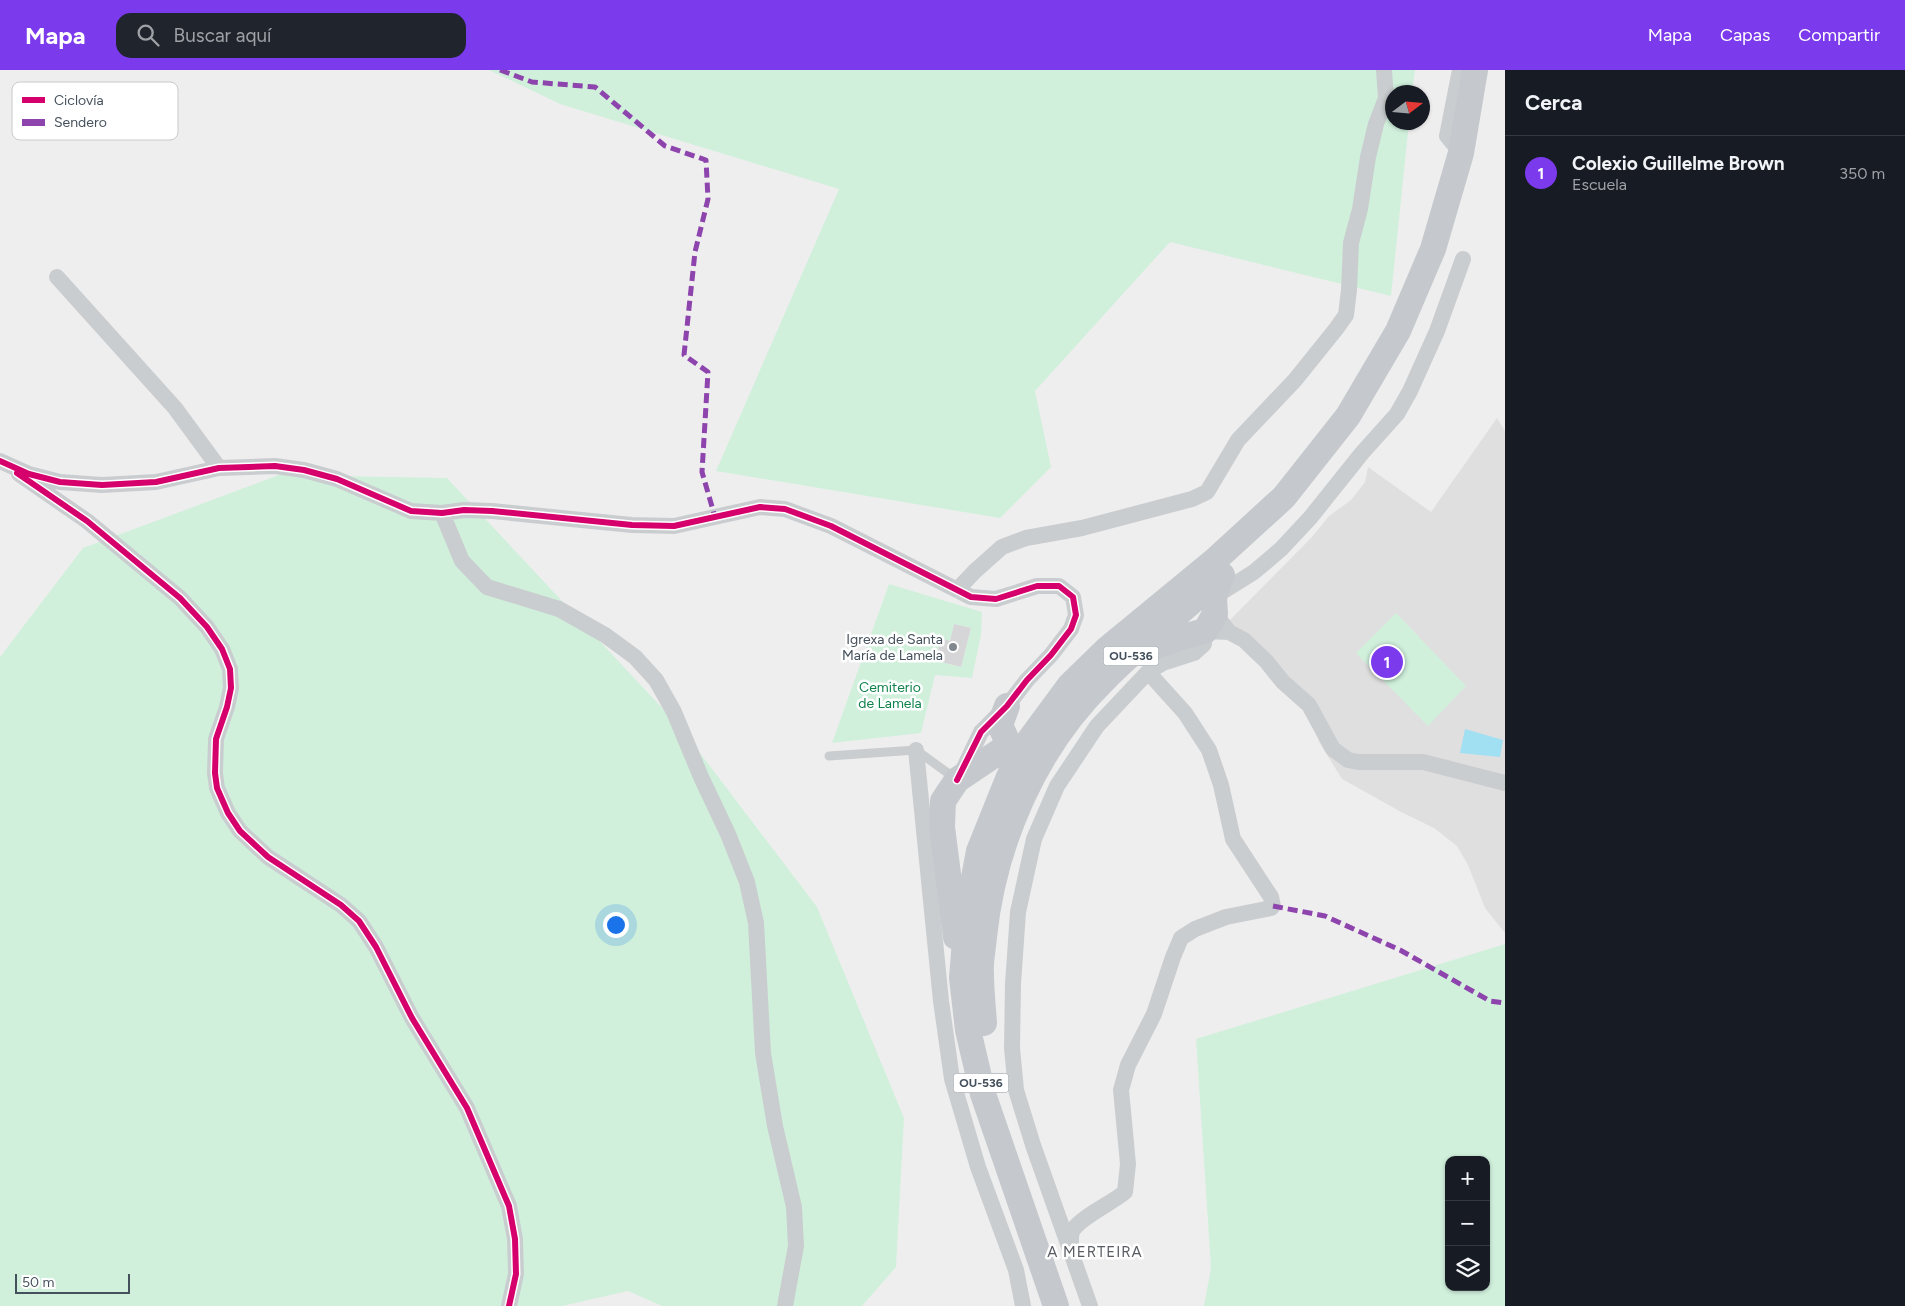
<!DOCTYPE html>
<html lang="es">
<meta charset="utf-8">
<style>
:root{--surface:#171b24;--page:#20242c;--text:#f1f3f6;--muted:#9ea1a6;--line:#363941;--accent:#7c3aed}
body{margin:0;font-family:Figtree,sans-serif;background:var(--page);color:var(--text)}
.controls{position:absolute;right:15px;bottom:15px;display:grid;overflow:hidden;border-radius:10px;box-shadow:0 1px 4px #0004}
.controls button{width:45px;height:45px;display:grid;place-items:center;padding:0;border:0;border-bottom:1px solid var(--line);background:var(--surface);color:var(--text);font:25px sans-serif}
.compass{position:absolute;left:1385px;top:15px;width:45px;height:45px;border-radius:50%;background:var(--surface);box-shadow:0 1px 4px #0004;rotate:74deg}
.scale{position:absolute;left:15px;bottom:12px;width:115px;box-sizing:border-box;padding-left:5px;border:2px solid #44505c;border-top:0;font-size:14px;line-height:18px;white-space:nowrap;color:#44505c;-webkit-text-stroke:4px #fff;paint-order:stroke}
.you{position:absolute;left:615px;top:854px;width:18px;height:18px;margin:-12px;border:4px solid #fff;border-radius:50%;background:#1a73e8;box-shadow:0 0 0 8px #1a73e833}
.badge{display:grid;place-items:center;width:32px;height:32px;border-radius:50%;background:var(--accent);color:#fff;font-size:16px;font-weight:700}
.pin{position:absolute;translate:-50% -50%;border:2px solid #fff;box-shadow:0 1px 5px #0006}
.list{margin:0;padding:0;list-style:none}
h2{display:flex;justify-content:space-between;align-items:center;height:65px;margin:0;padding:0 20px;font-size:21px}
h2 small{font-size:16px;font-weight:400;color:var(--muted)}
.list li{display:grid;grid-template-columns:32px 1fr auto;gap:15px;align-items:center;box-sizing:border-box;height:75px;padding:0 20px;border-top:1px solid var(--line)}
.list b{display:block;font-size:19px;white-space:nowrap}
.list p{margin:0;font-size:16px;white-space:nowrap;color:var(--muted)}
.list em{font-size:16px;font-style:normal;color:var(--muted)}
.icon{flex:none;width:28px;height:28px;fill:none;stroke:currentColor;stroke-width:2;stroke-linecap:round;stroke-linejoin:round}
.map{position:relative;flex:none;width:1505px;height:1236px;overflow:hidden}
header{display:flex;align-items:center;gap:30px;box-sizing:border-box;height:70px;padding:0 25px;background:var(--accent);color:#fff}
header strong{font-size:24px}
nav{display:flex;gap:28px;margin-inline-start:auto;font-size:18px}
.search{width:350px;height:45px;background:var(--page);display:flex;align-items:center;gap:12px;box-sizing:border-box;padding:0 18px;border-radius:15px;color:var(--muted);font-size:19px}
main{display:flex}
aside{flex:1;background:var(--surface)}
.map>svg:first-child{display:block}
</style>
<header>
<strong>Mapa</strong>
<div class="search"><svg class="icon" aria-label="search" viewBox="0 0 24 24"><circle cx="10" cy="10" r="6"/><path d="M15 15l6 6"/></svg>Buscar aquí</div>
<nav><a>Mapa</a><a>Capas</a><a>Compartir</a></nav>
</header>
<main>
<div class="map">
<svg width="1505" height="1236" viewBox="0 0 1505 1236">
<rect width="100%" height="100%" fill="#efeeee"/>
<path fill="#e0dfe0" d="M1497,348L1505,361V863L1485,838L1468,795L1457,776L1434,758L1403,743L1342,709L1319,672L1309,633L1229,551L1312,467L1329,446L1351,430L1365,412L1368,397L1431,442Z"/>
<path fill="#d0f0dc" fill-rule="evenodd" d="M489,0H1415L1412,22H1392V52L1409,53L1391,226L1170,172L1035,321L1051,397L1000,448L716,401L839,119L560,34Z
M279,405L447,408L681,658L817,837L904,1048L896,1197L862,1236H662L628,1221L562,1236H0V587L83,478Z
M889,514L982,542L981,565L972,608L935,605L921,663L832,673ZM954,554L971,558L961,597L941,592L943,585L937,583L942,569L950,571Z
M1396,543L1466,616L1428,656L1356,583Z
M1505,874V1236H1204L1211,1198L1196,969ZM1449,1090H1486V1217H1449Z"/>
<path fill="#a1dff2" d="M1465,659L1503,670L1500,687L1460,683Z"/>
<path fill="#d6d6d8" d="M954,554L971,558L961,597L941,592L943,585L937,584L941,568L950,571Z"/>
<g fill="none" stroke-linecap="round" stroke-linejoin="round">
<path stroke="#cacdcf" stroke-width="9" d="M829,686L916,680L956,709"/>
<path stroke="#cacdcf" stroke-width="16" d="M1460,0L1447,66L1461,83
M57,207L175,338L219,398
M0,391L29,404L60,412L102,415L156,412L219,398L275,396L304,400L337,409L411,441L442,443L464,440L492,441L632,455L674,456L760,437L785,439L831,456L971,527L996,529L1037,516H1059L1073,527L1076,545L1071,559L1051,585L1027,610L1007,636L981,662L961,704
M19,404L87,451L180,528L207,557L222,579L230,599L231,618L227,637L216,669L215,703L217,718L228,743L240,761L268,787L341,835L359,851L376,877L412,948L467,1038L509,1136L515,1169L516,1204L509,1236
M442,443L462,491L487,517L559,539L605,565L635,587L656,610L674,642L701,707L728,764L747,812L756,853L763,983L775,1056L794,1137L796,1176L785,1236
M957,520L975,501L1002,477L1026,468L1082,458L1192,429L1207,422L1238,370L1295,310L1336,259L1346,245L1349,220L1351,173L1360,139L1368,87L1376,54L1386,28L1384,0
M1214,527L1254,502L1281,479L1310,448L1362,383L1397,344L1410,321L1437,261L1463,189
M1229,562L1244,570L1266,591L1283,612L1309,635L1333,679L1348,690L1358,692H1423L1505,713
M916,680L941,931L952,1009L978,1097L1016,1200L1023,1236
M1071,1179C1071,1173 1070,1165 1073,1160C1081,1147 1112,1133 1125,1122L1128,1094L1121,1020L1128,995L1154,944L1173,887L1181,868L1195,859L1226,847L1271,838L1273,836L1271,827L1233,769L1221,715L1209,680L1185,643L1148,602
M1090,1236L1033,1075L1016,1020L1012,978L1013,914L1018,842L1034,769L1057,716L1097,656L1148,602L1163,593L1194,583L1204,574L1205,561L1229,562L1215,544"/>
<path stroke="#c5c9cd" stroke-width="26" d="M1148,579L1178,568L1205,561L1215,544L1214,527L1221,506
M1007,636L1000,655L1009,675L1025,681
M956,867L942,757L943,731L957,710L1009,675
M984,953C983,937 981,920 981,904C980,892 983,879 984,867C994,772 1035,678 1103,611C1140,573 1183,541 1222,505
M1056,1236L983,1024L968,960L962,908L967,845L979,781L1008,709L1022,680L1070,615L1107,579L1214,491L1284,427L1348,346L1398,261L1433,179L1461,83L1475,0"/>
<path stroke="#8e44ad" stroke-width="5" stroke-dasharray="10 5" stroke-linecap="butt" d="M500,0L532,12L595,17L665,76L706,90L708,129L695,182L684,285L708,302L702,402L715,447
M1273,836L1325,846L1400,880L1490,931L1505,933"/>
<g stroke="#fff" stroke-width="9">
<path id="cycleway" d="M0,391L29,404L60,412L102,415L156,412L219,398L275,396L304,400L337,409L411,441L442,443L464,440L492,441L632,455L674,456L760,437L785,439L831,456L971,527L996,529L1037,516H1059L1073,527L1076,545L1071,559L1051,585L1027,610L1007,636L981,662L957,710
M17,403L87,451L180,528L207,557L222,579L230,599L231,618L227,637L216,669L215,703L217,718L228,743L240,761L268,787L341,835L359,851L376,877L412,948L467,1038L509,1136L515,1169L516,1204L509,1236"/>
</g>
<use href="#cycleway" stroke="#d6006c" stroke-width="6"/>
</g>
<circle fill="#80878f" stroke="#fff" stroke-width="2" cx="953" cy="577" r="5"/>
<g text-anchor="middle" stroke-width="5" stroke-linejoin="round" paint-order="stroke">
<g fill="#fff" stroke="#7c848d" stroke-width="1">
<rect x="1103.5" y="576.5" width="55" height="19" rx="4"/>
<rect x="953.5" y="1003.5" width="55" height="19" rx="4"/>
</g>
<g font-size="12" font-weight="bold" fill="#44505c">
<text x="1131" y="590">OU-536</text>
<text x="981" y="1017">OU-536</text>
</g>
<g font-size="14" fill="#44505c" stroke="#fff" text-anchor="end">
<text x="943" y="574">Igrexa de Santa<tspan x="943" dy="16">María de Lamela</tspan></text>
</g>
<g font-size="14" fill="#0f834b" stroke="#fff">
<text x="890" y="622">Cemiterio<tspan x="890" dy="16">de Lamela</tspan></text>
</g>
<g font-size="15" letter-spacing="1" fill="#595d63" stroke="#fff">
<text x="1095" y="1187">A MERTEIRA</text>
</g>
</g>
<rect x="12" y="12" width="166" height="58" rx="8" fill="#fff" stroke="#c7cace" stroke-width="1"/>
<rect x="22" y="27" width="23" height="6" fill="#d6006c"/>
<rect x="22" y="49" width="23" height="7" fill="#8e44ad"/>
<g font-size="14" fill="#44505c">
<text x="54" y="35">Ciclovía</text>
<text x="54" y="57">Sendero</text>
</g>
</svg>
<div class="controls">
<button>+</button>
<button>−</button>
<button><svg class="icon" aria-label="layers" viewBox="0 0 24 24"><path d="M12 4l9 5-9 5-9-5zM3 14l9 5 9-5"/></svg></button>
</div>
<svg class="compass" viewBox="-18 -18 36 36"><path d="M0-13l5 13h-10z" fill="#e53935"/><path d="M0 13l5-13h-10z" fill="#9ea1a6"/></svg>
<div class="scale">50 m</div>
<div class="you"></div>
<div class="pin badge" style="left:1387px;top:592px">1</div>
</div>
<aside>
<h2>Cerca<small></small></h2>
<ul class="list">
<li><span class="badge">1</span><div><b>Colexio Guillelme Brown</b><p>Escuela</p></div><em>350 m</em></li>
</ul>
</aside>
</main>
